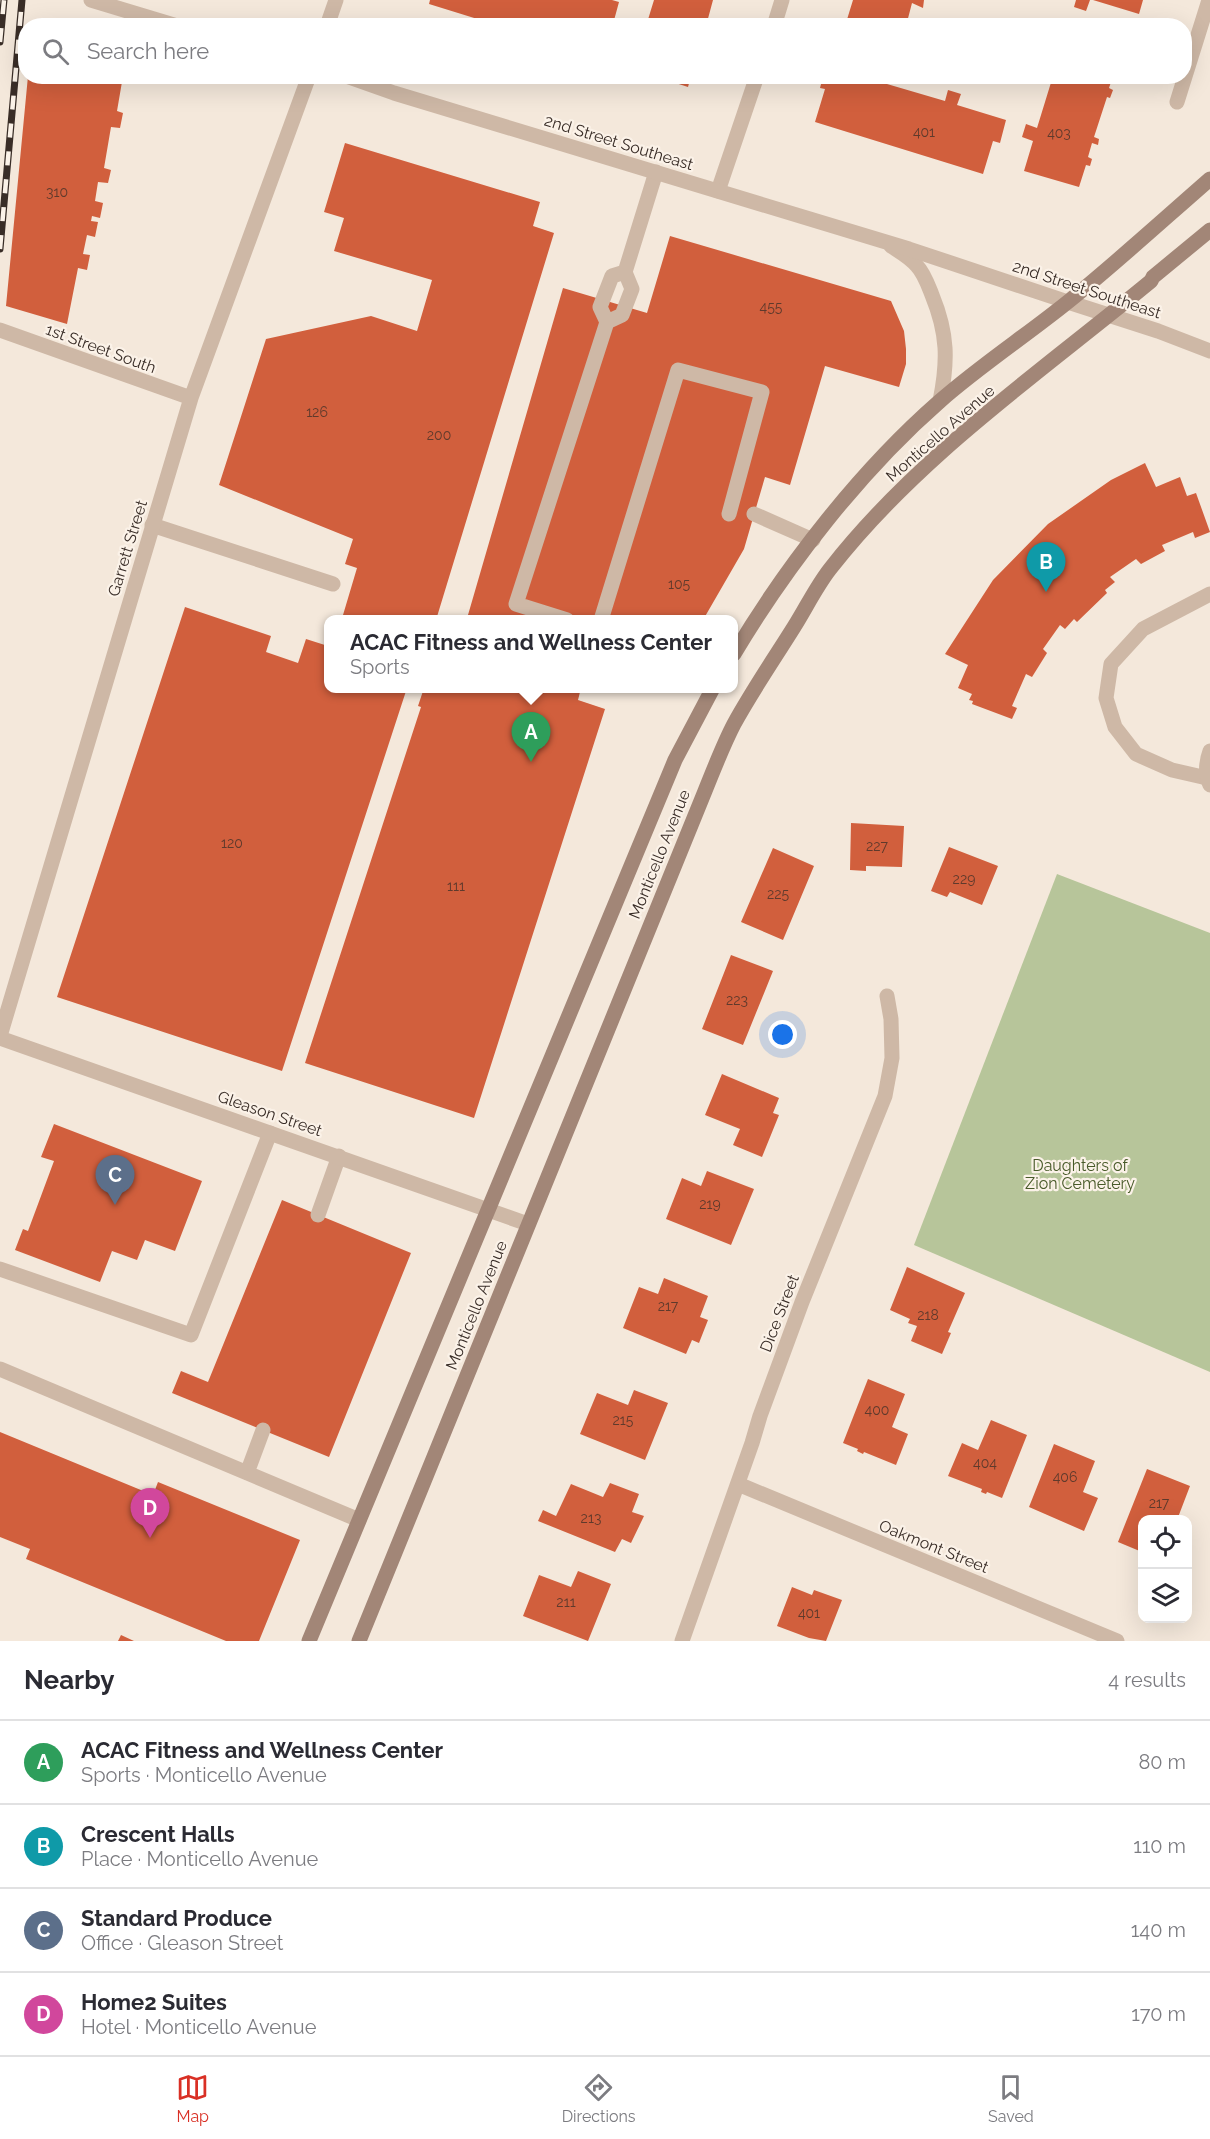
<!DOCTYPE html>
<meta charset="utf-8">
<style>
:root{--surface:#fff;--page:#f7f7f7;--text:#2b2b33;--muted:#7c7c81;--line:#e1e1e2;--accent:#d93025}
body{margin:0;font-family:Raleway,sans-serif;background:var(--page);color:var(--text)}
.controls{position:absolute;right:18px;bottom:18px;display:grid;overflow:hidden;border-radius:12px;box-shadow:0 6px 24px #0002}
.controls button{width:54px;height:54px;display:grid;place-items:center;padding:0;border:0;border-bottom:2px solid var(--line);background:var(--surface);color:var(--text);font:30px sans-serif}
.you{position:absolute;left:783px;top:1035px;width:21px;height:21px;margin:-15px;border:4px solid #fff;border-radius:50%;background:#1a73e8;box-shadow:0 0 0 9px #1a73e833}
.badge{display:grid;place-items:center;width:39px;height:39px;border-radius:50%;background:var(--accent);color:#fff;font-size:20px;font-weight:700}
.pin{position:absolute;translate:-50% -50px;filter:drop-shadow(0 2px 3px #0008)}
.pin::after{content:'';position:absolute;top:32px;width:21px;height:18px;background:inherit;clip-path:polygon(0 0,100% 0,50% 100%)}
.popup{position:absolute;left:324px;top:615px;width:414px;height:78px;box-sizing:border-box;display:grid;place-content:center;border-radius:12px;background:var(--surface);filter:drop-shadow(0 2px 4px #0005);font-size:20px;white-space:nowrap;color:var(--muted)}
.popup b{font-size:22px;color:var(--text)}
.popup::after{content:'';position:absolute;left:50%;top:100%;margin-left:-12px;border:12px solid transparent;border-top-color:var(--surface)}
.list{margin:0;padding:0;list-style:none}
h2{display:flex;justify-content:space-between;align-items:center;height:78px;margin:0;padding:0 24px;font-size:26px}
h2 small{font-size:20px;font-weight:400;color:var(--muted)}
.list li{display:grid;grid-template-columns:39px 1fr auto;gap:18px;align-items:center;box-sizing:border-box;height:84px;padding:0 24px;border-top:2px solid var(--line)}
.list b{display:block;font-size:22px;white-space:nowrap}
.list p{margin:0;font-size:20px;white-space:nowrap;color:var(--muted)}
.list em{font-size:20px;font-style:normal;color:var(--muted)}
.icon{flex:none;width:33px;height:33px;fill:none;stroke:currentColor;stroke-width:2;stroke-linecap:round;stroke-linejoin:round}
.map{position:relative;flex:none;width:1210px;height:1641px;overflow:hidden}
.search{position:absolute;background:var(--surface);box-shadow:0 6px 24px #0002;left:18px;right:18px;top:18px;height:66px;display:flex;align-items:center;gap:15px;box-sizing:border-box;padding:0 21px;border-radius:24px;color:var(--muted);font-size:22px}
.sheet{height:414px;background:var(--surface)}
nav{display:flex;justify-content:space-around;align-items:center;box-sizing:border-box;height:84px;border-top:2px solid var(--line);background:var(--surface);font-size:16px;color:var(--muted)}
nav a{display:grid;justify-items:center;gap:3px}
nav .on{color:var(--accent)}
.map>svg:first-child{display:block}
</style>
<div class="map">
<svg width="1210" height="1641" viewBox="0 0 1210 1641">
<rect width="100%" height="100%" fill="#f4e8db"/>
<path fill="#b7c59a" d="M1057,874L1210,933V1372L914,1245Z"/>
<path fill="#d15f3d" d="M430,0H612L619,2L613,24H608L607,26H500L429,4Z
M654,0H713L706,26H646Z
M853,0H924L923,8L912,3L906,26H845Z
M1076,0H1090L1086,11L1074,7Z
M1093,0H1143L1139,14Z
M28,76H123L117,111L123,113L120,128L111,127L104,168L111,170L108,183L98,182L95,201L103,203L100,218L92,216L91,221L98,222L95,237L87,235L83,254L90,255L87,270L78,268L67,324L6,306Z
M654,76H691L688,87Z
M823,76H862L876,81L877,76H890L887,84L945,101L948,90L961,94L957,105L1006,120L1000,143L993,141L983,174L815,122L825,89L820,88Z
M1053,76H1113L1109,88L1113,90L1110,98L1107,97L1094,137L1099,139L1098,145L1092,143L1088,157L1092,159L1090,166L1086,165L1079,187L1024,171L1033,141L1022,137L1026,124L1037,128Z
M345,143L540,202L533,226L554,233L436,620H356L343,615L357,568L345,564L353,539L219,485L266,339L371,316L417,331L432,280L334,251L344,218L324,212Z
M670,236L891,301L904,331L906,349V364L899,387L825,366L790,485L765,477L744,549L703,620H482L468,615L563,288L647,313Z
M1145,463L1156,487L1180,477L1187,496L1196,493L1210,532L1195,538L1193,532L1162,545L1165,551L1141,564L1136,559L1110,577L1115,582L1105,590L1107,593L1077,622L1074,619L1065,629L1060,625L1043,649L1047,653L1032,677L1026,674L1012,706L1017,708L1012,719L972,704L973,701L969,700L972,694L958,688L968,665L945,654L993,580L1048,524L1111,480Z
M185,607L271,636L266,652L298,663L306,639L328,646V688H407L282,1071L57,997Z
M424,688H581L578,700L605,709L474,1118L305,1063L421,707L418,706Z
M851,823L904,826L902,867L866,866V871L850,870Z
M949,847L998,866L982,905L950,892L947,897L931,891Z
M773,848L814,866L783,940L741,922Z
M731,955L773,971L743,1045L702,1029Z
M722,1074L779,1098L773,1113L779,1115L762,1157L733,1145L740,1129L705,1115Z
M54,1124L202,1181L175,1251L145,1240L137,1260L112,1251L100,1282L15,1250L23,1229L28,1231L54,1161L41,1157Z
M707,1171L754,1189L731,1245L666,1219L682,1178L701,1186Z
M282,1200L411,1253L329,1457L172,1393L181,1371L208,1382Z
M907,1267L965,1293L948,1332L951,1333L942,1354L911,1341L917,1326L908,1323L910,1319L890,1310Z
M664,1278L708,1296L700,1317L708,1320L699,1343L692,1340L686,1354L623,1328L639,1287L658,1294Z
M868,1379L905,1394L892,1427L908,1434L896,1465L864,1452L863,1454L857,1451L858,1449L843,1443Z
M634,1390L668,1403L645,1460L580,1434L597,1393L628,1405Z
M991,1420L1027,1435L1002,1498L987,1492L986,1494L981,1492L982,1489L948,1476L962,1443L978,1450Z
M0,1432L153,1495L158,1482L300,1540L259,1641H226L26,1559L30,1549L0,1537Z
M1054,1444L1095,1461L1083,1492L1098,1498L1084,1531L1029,1507Z
M1147,1469L1190,1486L1177,1520H1142V1552L1118,1542Z
M610,1483L639,1494L632,1512L644,1516L631,1543L622,1539L615,1552L538,1521L543,1510L556,1516L571,1484L603,1497Z
M578,1571L611,1584L588,1641L523,1616L539,1575L571,1587Z
M792,1587L812,1595L814,1590L842,1600L826,1641L809,1638L777,1626Z
M121,1635L134,1641H118Z"/>
<g fill="none" stroke-linecap="round" stroke-linejoin="round">
<path stroke="#ceb8a6" stroke-width="15" d="M774,26L782,0
M1177,102L1209,0
M718,191L757,76
M607,322L622,315L632,289L625,272L656,172
M754,514L813,540
M152,525L333,584
M567,620L516,604L607,322L600,307L612,276L625,272
M601,620L678,370L762,392L729,514
M1207,778L1172,770L1136,754L1115,727L1106,698L1111,664L1143,629L1210,594
M318,1215L339,1156
M0,1269L191,1335L270,1133
M0,1369L359,1520
M247,1473L263,1430"/>
<path stroke="#ceb8a6" stroke-width="15" d="M891,246C900,252 910,257 917,266C924,273 928,285 932,295C948,334 948,361 940,401
M1068,302L1158,331L1210,351
M0,330L191,398
M1210,751C1206,762 1205,774 1210,785
M0,1036L191,398L309,76
M0,1038L528,1224
M738,1484L1117,1641
M682,1641L752,1443L760,1416L802,1302L885,1096L892,1058L891,1019L887,996"/>
<path stroke="#ceb8a6" stroke-width="15" d="M91,0L177,26
M327,26L336,0
M346,76L394,93L909,249L1068,302"/>
<path stroke="#a28677" stroke-width="15" d="M734,654C787,565 861,470 940,401C981,365 1027,335 1069,301C1117,262 1163,220 1210,179
M309,1641L675,760L713,688
M359,1641L705,791C714,769 723,745 734,724C752,691 774,659 794,627C806,608 816,587 830,569C918,456 1041,372 1151,281L1153,277L1210,230"/>
<g stroke="#392d27" stroke-width="7">
<path id="rail" d="M0,42L4,0
M0,249L22,0"/>
</g>
<use href="#rail" stroke="#fbf2e8" stroke-width="4.5" stroke-dasharray="14" stroke-linecap="butt"/>
</g>
<g text-anchor="middle" stroke-width="4.5" stroke-linejoin="round" paint-order="stroke">
<g font-size="14" fill="#5f3a2c">
<text x="924" y="137">401</text>
<text x="1059" y="138">403</text>
<text x="57" y="197">310</text>
<text x="771" y="312">455</text>
<text x="317" y="417">126</text>
<text x="439" y="440">200</text>
<text x="679" y="589">105</text>
<text x="232" y="848">120</text>
<text x="877" y="851">227</text>
<text x="964" y="884">229</text>
<text x="456" y="891">111</text>
<text x="778" y="899">225</text>
<text x="737" y="1005">223</text>
<text x="710" y="1209">219</text>
<text x="668" y="1311">217</text>
<text x="928" y="1320">218</text>
<text x="877" y="1415">400</text>
<text x="623" y="1425">215</text>
<text x="985" y="1468">404</text>
<text x="1065" y="1482">406</text>
<text x="1159" y="1508">217</text>
<text x="591" y="1523">213</text>
<text x="566" y="1607">211</text>
<text x="809" y="1618">401</text>
</g>
<g font-size="16" fill="#392d27" stroke="#fbf2e8">
<text transform="translate(619 142) rotate(17)" y="6">2nd Street Southeast</text>
<text transform="translate(1087 289) rotate(18)" y="6">2nd Street Southeast</text>
<text transform="translate(101 348) rotate(20)" y="6">1st Street South</text>
<text transform="translate(940 433) rotate(-41)" y="6">Monticello Avenue</text>
<text transform="translate(127 548) rotate(-73)" y="6">Garrett Street</text>
<text transform="translate(659 854) rotate(-68)" y="6">Monticello Avenue</text>
<text transform="translate(270 1113) rotate(19)" y="6">Gleason Street</text>
<text transform="translate(476 1305) rotate(-68)" y="6">Monticello Avenue</text>
<text transform="translate(779 1313) rotate(-69)" y="6">Dice Street</text>
<text transform="translate(934 1546) rotate(22)" y="6">Oakmont Street</text>
</g>
<g font-size="16" fill="#485a29" stroke="#fbf2e8">
<text x="1080" y="1171">Daughters of<tspan x="1080" dy="18">Zion Cemetery</tspan></text>
</g>
</g>
</svg>
<div class="controls">
<button><svg class="icon" aria-label="locate" viewBox="0 0 24 24"><circle cx="12" cy="12" r="6"/><path d="M12 2v4M12 18v4M2 12h4M18 12h4"/></svg></button>
<button><svg class="icon" aria-label="layers" viewBox="0 0 24 24"><path d="M12 4l9 5-9 5-9-5zM3 14l9 5 9-5"/></svg></button>
</div>
<div class="you"></div>
<div class="pin badge" style="left:531px;top:762px;background:#2e9e5b">A</div>
<div class="popup"><b>ACAC Fitness and Wellness Center</b>Sports</div>
<div class="pin badge" style="left:1046px;top:592px;background:#0f9aa8">B</div>
<div class="pin badge" style="left:115px;top:1205px;background:#5c6f8a">C</div>
<div class="pin badge" style="left:150px;top:1538px;background:#d1479c">D</div>
<div class="search"><svg class="icon" aria-label="search" viewBox="0 0 24 24"><circle cx="10" cy="10" r="6"/><path d="M15 15l6 6"/></svg>Search here</div>
</div>
<section class="sheet">
<h2>Nearby<small>4 results</small></h2>
<ul class="list">
<li><span class="badge" style="background:#2e9e5b">A</span><div><b>ACAC Fitness and Wellness Center</b><p>Sports · Monticello Avenue</p></div><em>80 m</em></li>
<li><span class="badge" style="background:#0f9aa8">B</span><div><b>Crescent Halls</b><p>Place · Monticello Avenue</p></div><em>110 m</em></li>
<li><span class="badge" style="background:#5c6f8a">C</span><div><b>Standard Produce</b><p>Office · Gleason Street</p></div><em>140 m</em></li>
<li><span class="badge" style="background:#d1479c">D</span><div><b>Home2 Suites</b><p>Hotel · Monticello Avenue</p></div><em>170 m</em></li>
</ul>
</section>
<nav>
<a class="on"><svg class="icon" aria-label="map" viewBox="0 0 24 24"><path d="M3 6l6-2 6 2 6-2v14l-6 2-6-2-6 2zM9 4v14M15 6v14"/></svg>Map</a>
<a><svg class="icon" aria-label="directions" viewBox="0 0 24 24"><path d="M12 3l9 9-9 9-9-9zM9 14v-3h6M13 9l2 2-2 2"/></svg>Directions</a>
<a><svg class="icon" aria-label="saved" viewBox="0 0 24 24"><path d="M7 4h10v16l-5-4-5 4z"/></svg>Saved</a>
</nav>
